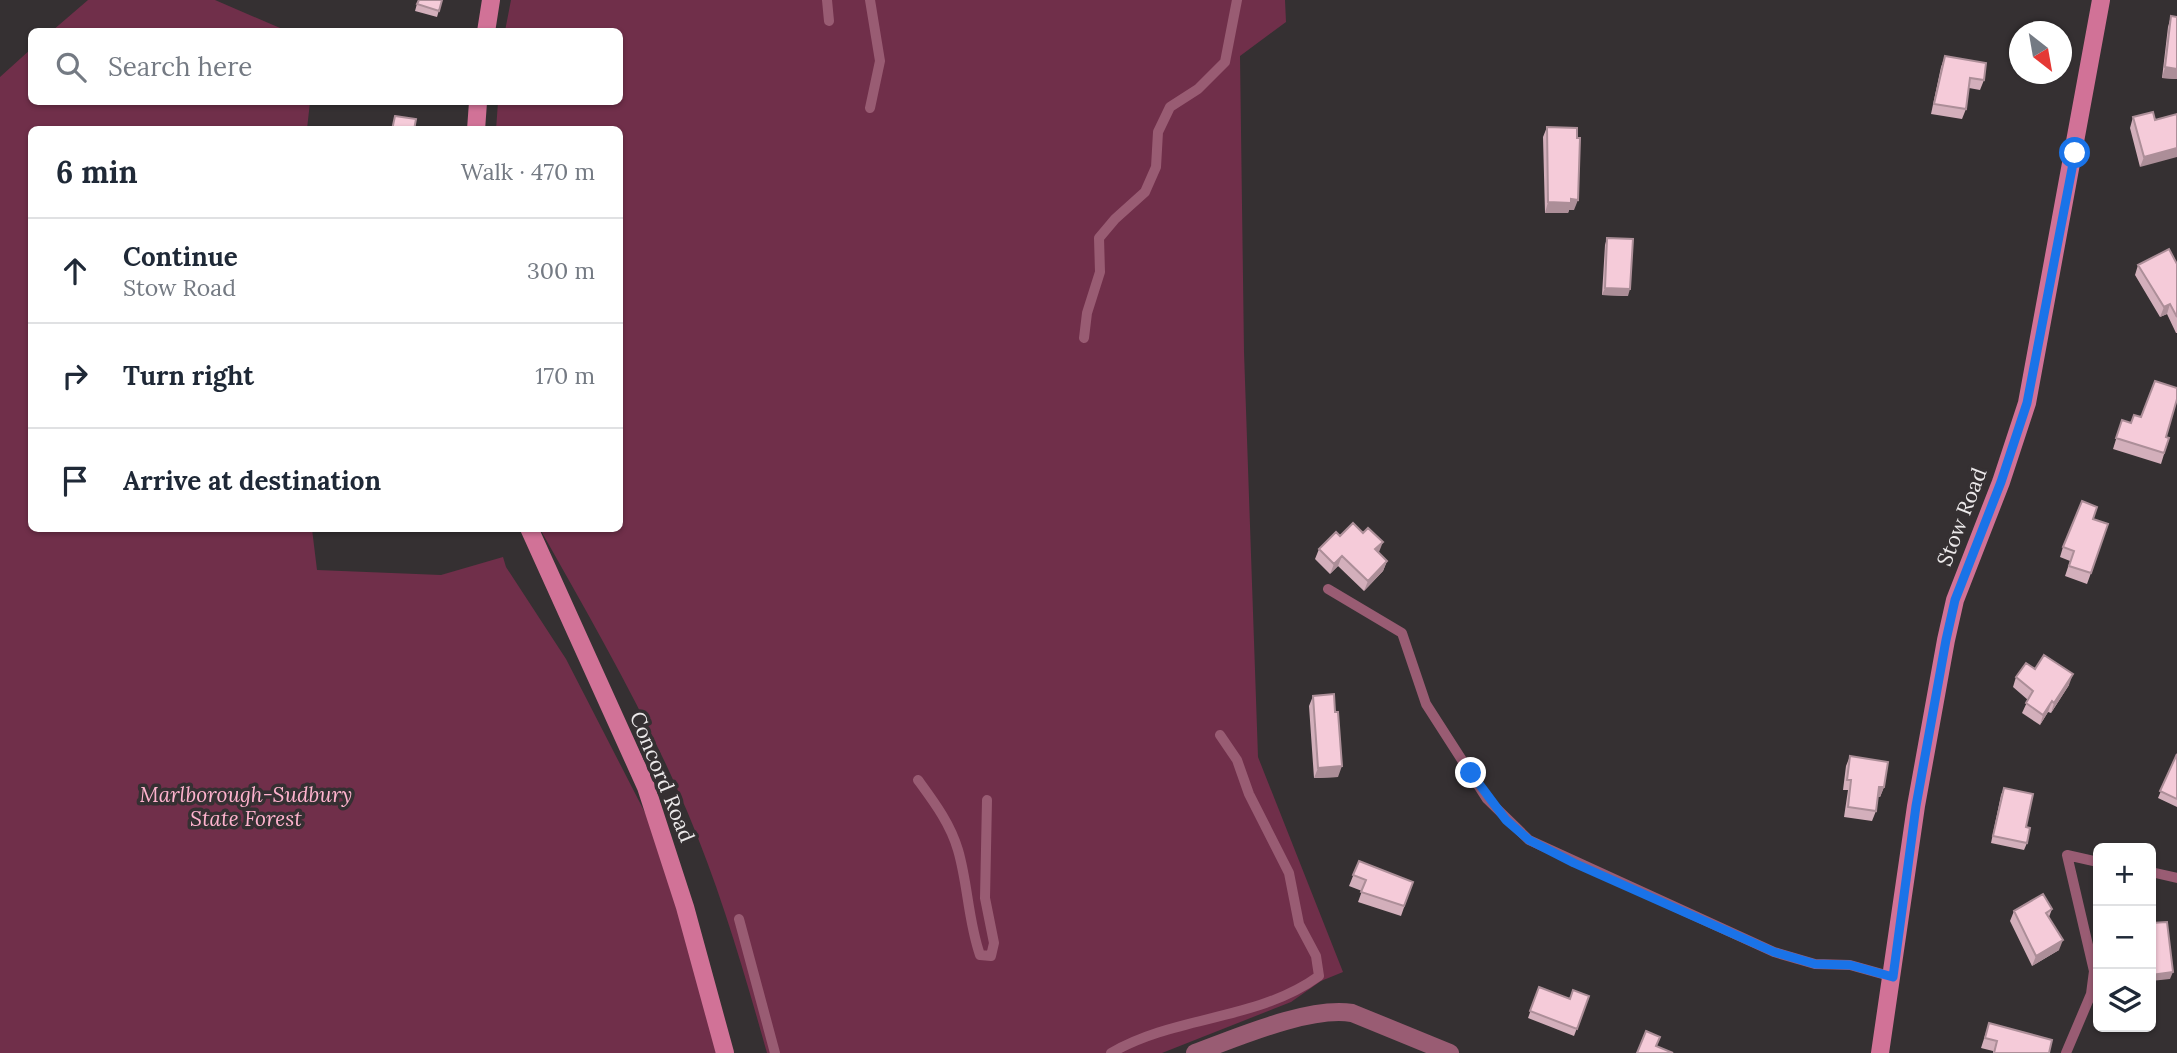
<!DOCTYPE html>
<meta charset="utf-8">
<style>
:root{--surface:#fff;--page:#f6f6f7;--text:#1f2937;--muted:#747a83;--line:#e0e1e3}
body{margin:0;font-family:Lora,serif;background:var(--page);color:var(--text)}
.controls{position:absolute;right:21px;bottom:21px;display:grid;overflow:hidden;border-radius:10px;box-shadow:0 2px 5px #0004}
.controls button{width:63px;height:63px;display:grid;place-items:center;padding:0;border:0;border-bottom:2px solid var(--line);background:var(--surface);color:var(--text);font:35px sans-serif}
.compass{position:absolute;left:2009px;top:21px;width:63px;height:63px;border-radius:50%;background:var(--surface);box-shadow:0 2px 5px #0004;rotate:149deg}
.stop{position:absolute;width:21px;height:21px;margin:-16px;border:5px solid #1a73e8;border-radius:50%;background:#fff}
.stop.end{background:#1a73e8;border-color:#fff;box-shadow:0 2px 7px #0008}
.list{margin:0;padding:0;list-style:none}
h2{display:flex;justify-content:space-between;align-items:center;height:91px;margin:0;padding:0 28px;font-size:30px}
h2 small{font-size:23px;font-weight:400;color:var(--muted)}
.list li{display:grid;grid-template-columns:46px 1fr auto;gap:21px;align-items:center;box-sizing:border-box;height:105px;padding:0 28px;border-top:2px solid var(--line)}
.list b{display:block;font-size:26px;white-space:nowrap}
.list p{margin:0;font-size:23px;white-space:nowrap;color:var(--muted)}
.list em{font-size:23px;font-style:normal;color:var(--muted)}
.icon{flex:none;width:38px;height:38px;fill:none;stroke:currentColor;stroke-width:2;stroke-linecap:round;stroke-linejoin:round}
.map{position:relative;flex:none;width:2177px;height:1053px;overflow:hidden}
.search{position:absolute;background:var(--surface);box-shadow:0 2px 5px #0004;left:28px;top:28px;width:595px;height:77px;display:flex;align-items:center;gap:18px;box-sizing:border-box;padding:0 24px;border-radius:10px;color:var(--muted);font-size:26px}
.panel{position:absolute;background:var(--surface);box-shadow:0 2px 5px #0004;left:28px;top:126px;width:595px;height:406px;border-radius:10px}
.map>svg:first-child{display:block}
</style>
<div class="map">
<svg width="2177" height="1053" viewBox="0 0 2177 1053">
<rect width="100%" height="100%" fill="#353032"/>
<path fill="#702f4a" d="M88,0H215L287,31H52Z
M511,0H1285L1286,22L1240,56L1244,352L1258,757L1343,972L1321,981L1291,1002L1162,1053H767C744,971 720,889 687,811C645,713 592,621 540,529L620,528V130H496L498,102H620V32L505,31Z
M31,49L32,102H310L307,129L32,130V528L312,529L317,570L441,575L503,557L506,567L566,659L656,834L722,1053H0V77Z"/>
<g fill="none" stroke-linecap="round" stroke-linejoin="round">
<path stroke="#995c73" stroke-width="10" d="M827,0L829,21
M870,108L880,61L870,0
M1084,338L1087,313L1100,272L1099,238L1115,219L1145,192L1156,167L1158,132L1170,107L1198,89L1225,62L1237,0
M1328,589L1402,633L1426,704L1487,799L1529,840L1774,952L1815,964L1850,965L1893,977
M918,780C934,802 950,823 958,850C968,884 968,921 980,955L991,956L994,943L985,898L987,800
M2151,872L2177,878
M739,919L775,1053
M1111,1053C1176,1015 1257,1021 1319,976L1316,956L1299,924L1289,873L1249,794L1237,760L1220,735
M2066,1053L2091,994L2094,971L2067,855L2098,862"/>
<path stroke="#995c73" stroke-width="18" d="M1195,1053C1236,1038 1309,1006 1352,1013L1450,1053"/>
<path stroke="#d17297" stroke-width="18" d="M486,32L491,0
M476,130L478,102
M529,528L646,787L685,907L725,1053
M1880,1053L1916,806L1946,640L1955,600L2001,482L2027,403L2101,0"/>
</g>
<path fill="#d3afbb" d="M418,0H442L437,17L415,11Z
M2171,16L2177,17V79L2162,78L2168,27Z
M1945,56L1984,80L1980,90L1969,88L1966,109L1962,119L1931,114L1941,67Z
M2177,114L2140,167L2130,128L2133,117L2155,120Z
M1547,127L1574,210H1569L1568,213H1545L1543,137Z
M1607,238L1628,296L1602,295L1605,245Z
M2177,264V333H2176L2167,314L2160,317L2135,275L2138,265Z
M2122,420L2169,438L2161,464L2113,449Z
M2093,519L2091,573L2087,584L2065,576L2070,561L2060,557L2063,547Z
M1340,536L1379,552L1378,553L1387,561L1383,571L1364,591L1338,566L1330,574L1315,559L1319,549Z
M2035,669L2069,685L2051,713L2048,712L2040,725L2022,713L2028,700L2013,687L2016,677Z
M1313,696L1338,777L1314,778L1309,706Z
M2177,754V807L2158,798Z
M1850,756L1884,787L1880,797H1878L1876,811L1872,821L1844,817L1848,790H1843L1846,766Z
M2004,788L2027,843L2024,850L1991,843L2001,795Z
M1359,861L1413,882L1401,916L1358,902L1362,891L1349,886Z
M2052,909L2049,917L2059,950L2032,966L2010,921L2014,911Z
M1539,987L1570,999L1589,996L1574,1036L1528,1018Z
M1989,1023L2049,1053H1993V1051L1981,1048Z"/>
<path fill="#ac8e98" d="M2165,67L2177,69V79L2162,78Z
M2177,148V157L2140,167L2144,157Z
M1571,199L1578,200L1574,210H1569L1568,213H1545L1548,202Z
M1605,288L1630,289L1628,296L1602,295Z
M2170,304L2167,314L2160,317L2164,307Z
M1383,542L1379,552L1371,560L1375,549Z
M1342,556L1338,566L1330,574L1334,564Z
M1387,561L1383,571L1364,591L1368,581Z
M2073,674L2069,685L2051,713L2054,703Z
M2052,701L2048,712L2040,725L2043,715Z
M1342,766L1338,777L1314,778L1318,768Z
M1879,787H1884L1880,797H1875Z
M2063,940L2059,950L2032,966L2036,956Z
M2173,972L2170,979L2151,981V975Z"/>
<path fill="#f5cbd9" stroke="#ac8e98" stroke-width="2" d="M419,0H442L439,11L417,4Z
M2171,16L2177,17V69L2165,67Z
M1945,56L1986,63L1984,80L1970,78L1966,109L1934,104Z
M2153,112L2155,120L2177,114V148L2144,157L2133,117Z
M395,116L416,119L414,130H392Z
M1547,127L1577,128V138H1580L1578,200L1571,199V203L1548,202Z
M1607,238L1633,239L1630,289L1605,288Z
M2169,249L2177,264V317L2170,304L2164,307L2138,265Z
M2155,381L2177,388V399L2166,437L2169,438L2164,453L2116,438L2122,420L2131,423L2134,415L2141,417Z
M2082,501L2097,507L2093,519L2108,524L2091,573L2069,566L2074,551L2063,547Z
M1353,523L1363,533L1368,528L1383,542L1375,549L1387,561L1368,581L1342,556L1334,564L1319,549L1336,532L1340,536Z
M2044,655L2073,674L2054,703L2052,701L2043,715L2026,703L2033,691L2016,677L2026,663L2035,669Z
M1334,694L1335,712H1338L1342,766L1318,768L1313,696Z
M2177,754V799L2160,791Z
M1850,756L1888,762L1884,787H1879L1876,811L1848,807L1851,780H1847Z
M2004,788L2033,794L2026,827L2030,828L2027,843L1993,836Z
M1359,861L1413,882L1404,906L1361,892L1366,880L1353,875Z
M2043,894L2052,909L2046,913L2063,940L2036,956L2014,911Z
M2167,922L2173,972L2151,975V923Z
M1539,987L1570,999L1573,990L1589,996L1577,1029L1530,1011Z
M1989,1023L2052,1040L2049,1053H1994L1997,1041L1985,1038Z
M1646,1031L1660,1037L1656,1046L1673,1053H1637Z"/>
<g fill="none" stroke-linecap="round" stroke-linejoin="round">
<path stroke="#1a73e8" stroke-width="9" d="M1471,773L1506,820L1529,840L1574,863L1774,952L1815,964L1850,965L1893,977L1916,806L1946,640L1955,600L2001,482L2027,403L2075,153"/>
</g>
<g text-anchor="middle" stroke-width="7" stroke-linejoin="round" paint-order="stroke">
<g font-size="21" fill="#ece9ea" stroke="#353032">
<text transform="translate(1962 517) rotate(-69)" y="7">Stow Road</text>
<text transform="translate(662 777) rotate(68)" y="7">Concord Road</text>
</g>
<g font-size="21" font-style="italic" fill="#ffb3ce" stroke="#353032">
<text x="246" y="802">Marlborough-Sudbury<tspan x="246" dy="24">State Forest</tspan></text>
</g>
</g>
</svg>
<div class="controls">
<button>+</button>
<button>−</button>
<button><svg class="icon" aria-label="layers" viewBox="0 0 24 24"><path d="M12 4l9 5-9 5-9-5zM3 14l9 5 9-5"/></svg></button>
</div>
<svg class="compass" viewBox="-18 -18 36 36"><path d="M0-13l5 13h-10z" fill="#e53935"/><path d="M0 13l5-13h-10z" fill="#747a83"/></svg>
<div class="stop" style="left:2075px;top:153px"></div>
<div class="stop end" style="left:1471px;top:773px"></div>
<div class="search"><svg class="icon" aria-label="search" viewBox="0 0 24 24"><circle cx="10" cy="10" r="6"/><path d="M15 15l6 6"/></svg>Search here</div>
<section class="panel">
<h2>6 min<small>Walk · 470 m</small></h2>
<ul class="list">
<li><svg class="icon" aria-label="ahead" viewBox="0 0 24 24"><path d="M12 20V5M6 11l6-6 6 6"/></svg><div><b>Continue</b><p>Stow Road</p></div><em>300 m</em></li>
<li><svg class="icon" aria-label="right" viewBox="0 0 24 24"><path d="M7 20v-9h11M14 6l5 5-5 5"/></svg><div><b>Turn right</b></div><em>170 m</em></li>
<li><svg class="icon" aria-label="arrive" viewBox="0 0 24 24"><path d="M6 21V4h12l-3 4 3 4H6"/></svg><div><b>Arrive at destination</b></div></li>
</ul>
</section>
</div>
